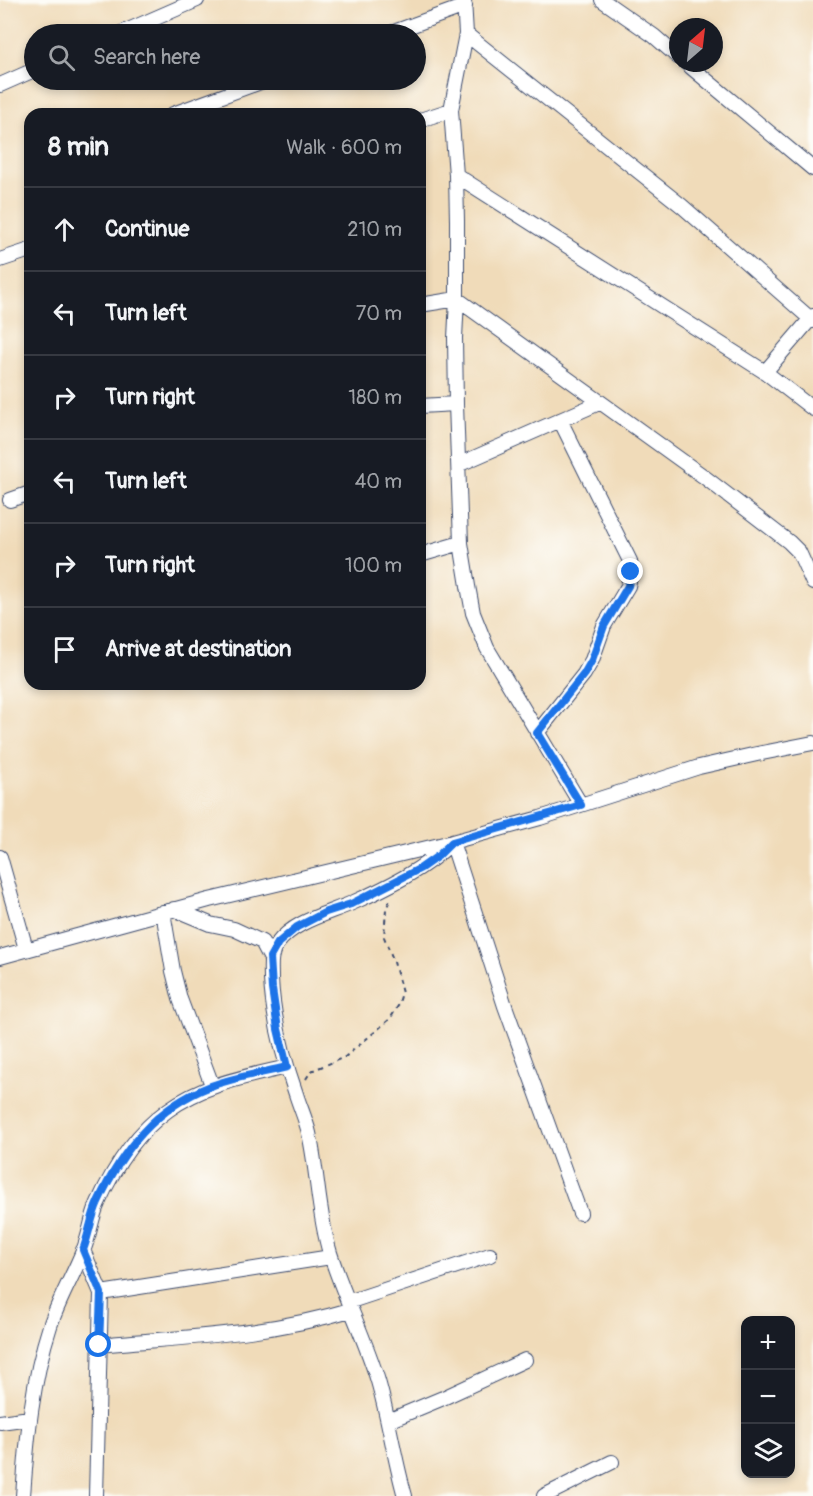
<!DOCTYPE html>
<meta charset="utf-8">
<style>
:root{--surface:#171b24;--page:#242831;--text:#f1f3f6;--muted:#9ea1a6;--line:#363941}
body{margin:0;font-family:Pangolin,sans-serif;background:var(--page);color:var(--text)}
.controls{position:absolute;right:18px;bottom:18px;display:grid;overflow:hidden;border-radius:12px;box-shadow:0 3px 9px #0003}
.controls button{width:54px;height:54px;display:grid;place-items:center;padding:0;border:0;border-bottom:2px solid var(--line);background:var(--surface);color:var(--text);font:30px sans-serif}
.compass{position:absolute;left:669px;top:18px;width:54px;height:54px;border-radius:50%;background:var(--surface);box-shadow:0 3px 9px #0003;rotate:28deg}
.stop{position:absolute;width:18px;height:18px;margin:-14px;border:4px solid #1a73e8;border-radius:50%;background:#fff}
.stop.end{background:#1a73e8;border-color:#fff;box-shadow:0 2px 6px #0008}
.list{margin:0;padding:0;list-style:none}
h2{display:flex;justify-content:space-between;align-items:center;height:78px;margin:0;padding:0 24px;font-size:26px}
h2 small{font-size:20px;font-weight:400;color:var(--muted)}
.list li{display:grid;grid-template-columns:39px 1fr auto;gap:18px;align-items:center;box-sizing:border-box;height:84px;padding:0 24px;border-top:2px solid var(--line)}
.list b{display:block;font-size:22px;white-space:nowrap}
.list em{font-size:20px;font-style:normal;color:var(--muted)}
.icon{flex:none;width:33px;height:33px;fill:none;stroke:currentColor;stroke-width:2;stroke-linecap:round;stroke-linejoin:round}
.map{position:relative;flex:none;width:813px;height:1496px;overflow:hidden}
.search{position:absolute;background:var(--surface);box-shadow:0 3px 9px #0003;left:24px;top:24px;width:402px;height:66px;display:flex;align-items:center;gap:15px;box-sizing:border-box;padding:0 21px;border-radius:33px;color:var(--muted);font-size:22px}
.panel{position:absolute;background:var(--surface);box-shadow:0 3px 9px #0003;left:24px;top:108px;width:402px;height:582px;border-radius:18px}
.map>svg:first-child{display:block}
</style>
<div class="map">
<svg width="813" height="1496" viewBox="0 0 813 1496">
<rect width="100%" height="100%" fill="#fdfcf7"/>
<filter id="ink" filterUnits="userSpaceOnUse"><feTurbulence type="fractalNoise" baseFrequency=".0167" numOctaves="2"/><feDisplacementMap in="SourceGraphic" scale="12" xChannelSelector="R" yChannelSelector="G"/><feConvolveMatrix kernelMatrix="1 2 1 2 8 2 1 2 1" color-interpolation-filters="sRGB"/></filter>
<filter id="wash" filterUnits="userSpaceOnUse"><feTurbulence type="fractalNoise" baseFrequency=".008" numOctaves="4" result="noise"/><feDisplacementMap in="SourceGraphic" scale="24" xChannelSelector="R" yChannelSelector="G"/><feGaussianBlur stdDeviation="1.35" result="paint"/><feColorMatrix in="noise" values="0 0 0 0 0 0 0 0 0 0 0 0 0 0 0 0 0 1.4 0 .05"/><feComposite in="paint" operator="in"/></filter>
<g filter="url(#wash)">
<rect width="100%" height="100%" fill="#f0dbb9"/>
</g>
<g filter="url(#ink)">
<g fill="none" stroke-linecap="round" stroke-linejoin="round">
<g stroke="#3b496c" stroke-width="16">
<path id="minor" d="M464,0L466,34L451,110L456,175L457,221V299L455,338L456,404L461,543L468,586L473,613L487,648L581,805
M602,0L654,36L678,57
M119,34L197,0
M388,34L465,6
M466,34L682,206L813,321
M686,63L813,169
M0,85L34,70
M173,114L266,80
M420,120L451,110
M456,175L765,372L813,409
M0,260L30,250
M420,305L457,299L703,476L789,542L799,552L813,583
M765,372L813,316
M420,406L456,404
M460,464L599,403
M10,500L30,493
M420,555L461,543
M537,733L584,674L592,660L604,626L628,586L631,572L630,561L560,420
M0,857L26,949
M174,909L210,924L234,929L262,942L270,957
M163,912L173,971L180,999L212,1085
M0,957L209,900L452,842L540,818L699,767L757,754L813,743
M83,1250L101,1293L96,1496
M101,1293L331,1257
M348,1302L490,1255
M99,1345C183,1337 268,1335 350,1310
M388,1421L443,1398L525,1360
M0,1422L30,1418
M23,1496C27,1439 32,1381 50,1326C59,1299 73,1276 83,1251C90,1235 91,1218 98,1203C114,1167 136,1133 168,1110C204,1084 245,1077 287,1067
M405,1496C394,1458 389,1419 378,1381C365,1338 344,1297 330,1253C318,1214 318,1173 309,1133C306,1120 300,1107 296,1094C283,1057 273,1018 271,979C271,966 269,955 277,944C294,921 327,914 352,903C386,888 425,869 452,842L505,1006L580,1213
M544,1496L612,1462"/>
</g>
<path stroke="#3b496c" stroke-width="2" stroke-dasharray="4.5 4.5" stroke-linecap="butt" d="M306,1079L311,1071L345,1057L390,1019L398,1006L402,993L394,962L384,937L386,909L390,900"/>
<use href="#minor" stroke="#fff" stroke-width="14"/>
</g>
</g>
<g fill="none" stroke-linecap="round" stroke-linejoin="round" filter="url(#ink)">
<path stroke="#1a73e8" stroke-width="8" d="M99,1345L101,1293L83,1250C89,1235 91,1217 98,1202C122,1150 156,1107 211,1086C235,1077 262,1073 287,1067L278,1029L272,989L270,957L278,943L297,927L326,912L351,904L421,868L438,856L452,842L581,805L537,733L584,674L592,660L604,626L628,586L631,572"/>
</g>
</svg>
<div class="controls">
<button>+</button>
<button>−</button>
<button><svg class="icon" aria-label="layers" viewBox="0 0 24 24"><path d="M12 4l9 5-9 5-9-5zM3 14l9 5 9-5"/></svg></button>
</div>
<svg class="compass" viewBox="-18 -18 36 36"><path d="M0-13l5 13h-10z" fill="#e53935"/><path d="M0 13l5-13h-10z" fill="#9ea1a6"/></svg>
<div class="stop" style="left:99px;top:1345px"></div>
<div class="stop end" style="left:631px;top:572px"></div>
<div class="search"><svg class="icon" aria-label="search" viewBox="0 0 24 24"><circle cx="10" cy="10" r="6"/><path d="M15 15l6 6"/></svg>Search here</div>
<section class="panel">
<h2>8 min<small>Walk · 600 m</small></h2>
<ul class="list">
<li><svg class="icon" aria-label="ahead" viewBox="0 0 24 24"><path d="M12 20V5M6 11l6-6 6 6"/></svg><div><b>Continue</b></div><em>210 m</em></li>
<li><svg class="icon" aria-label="left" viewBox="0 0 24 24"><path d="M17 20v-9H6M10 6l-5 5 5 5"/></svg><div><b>Turn left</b></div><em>70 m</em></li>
<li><svg class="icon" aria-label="right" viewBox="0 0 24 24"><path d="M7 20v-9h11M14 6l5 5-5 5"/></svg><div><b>Turn right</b></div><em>180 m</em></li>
<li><svg class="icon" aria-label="left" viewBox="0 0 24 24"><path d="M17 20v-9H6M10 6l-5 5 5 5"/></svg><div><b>Turn left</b></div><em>40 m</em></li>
<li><svg class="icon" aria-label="right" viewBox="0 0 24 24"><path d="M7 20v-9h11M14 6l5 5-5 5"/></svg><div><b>Turn right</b></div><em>100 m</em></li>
<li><svg class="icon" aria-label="arrive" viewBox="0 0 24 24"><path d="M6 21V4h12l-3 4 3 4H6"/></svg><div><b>Arrive at destination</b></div></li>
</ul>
</section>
</div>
